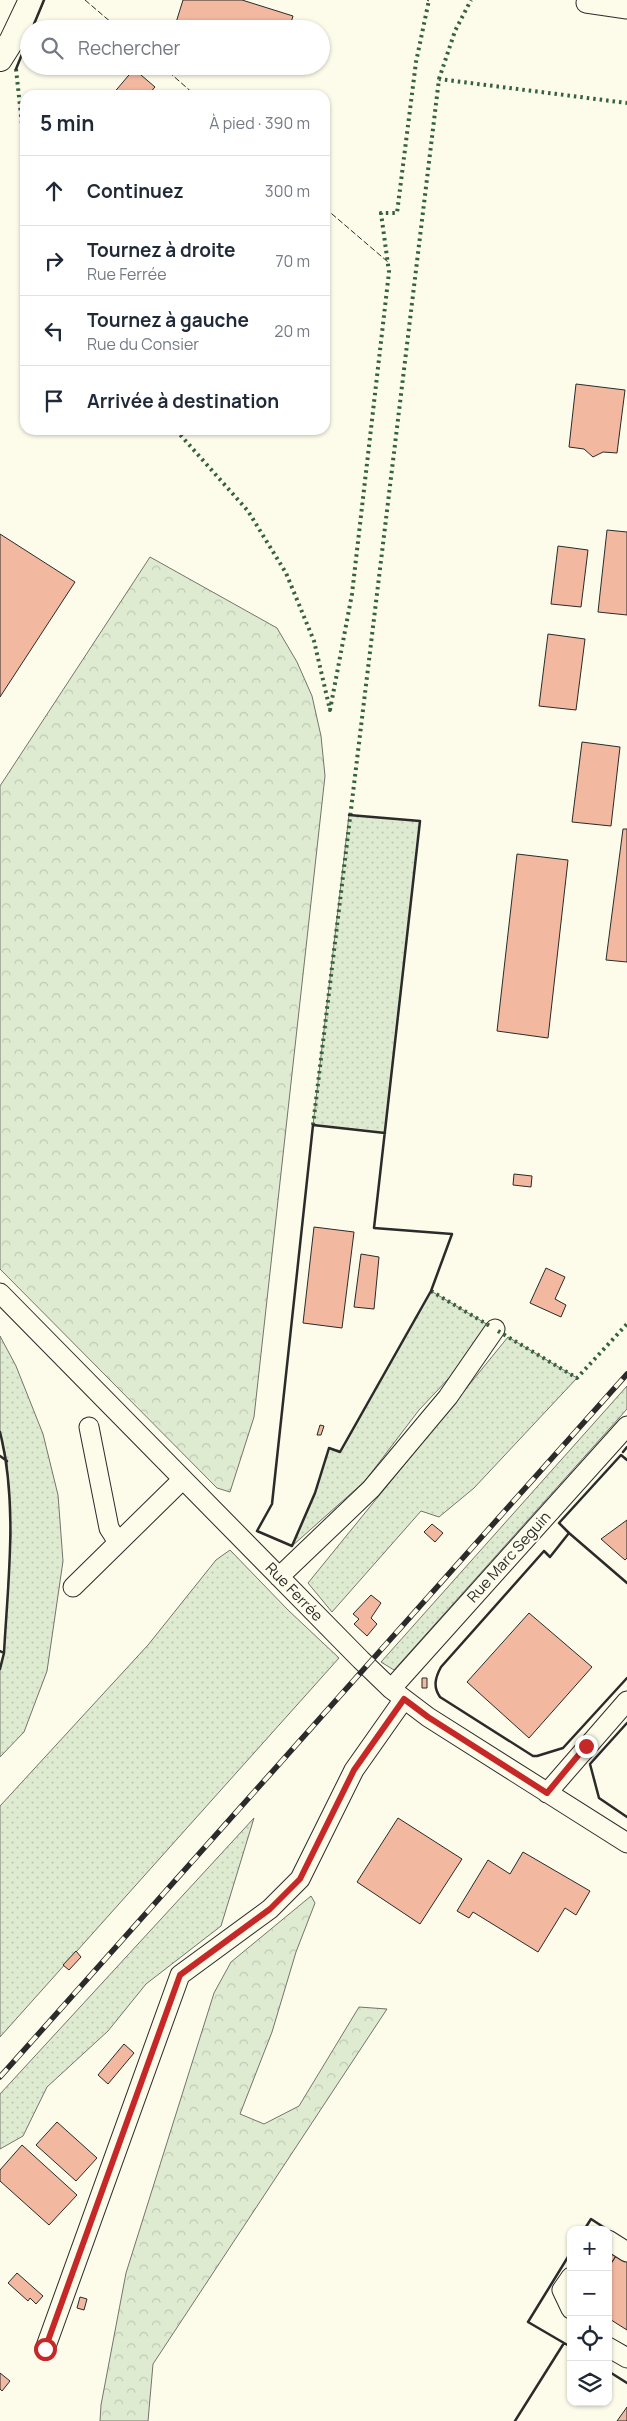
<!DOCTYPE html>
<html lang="fr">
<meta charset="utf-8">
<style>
:root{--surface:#fff;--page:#f6f6f7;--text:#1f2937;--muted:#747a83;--line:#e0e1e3}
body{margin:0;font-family:Manrope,sans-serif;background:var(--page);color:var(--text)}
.controls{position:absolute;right:15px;bottom:15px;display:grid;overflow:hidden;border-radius:10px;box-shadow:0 1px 4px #0004}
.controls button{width:45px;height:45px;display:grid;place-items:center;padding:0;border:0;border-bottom:1px solid var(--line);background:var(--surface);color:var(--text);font:25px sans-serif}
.stop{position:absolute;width:15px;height:15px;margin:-11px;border:4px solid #c62828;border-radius:50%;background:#fff}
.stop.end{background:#c62828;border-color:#fff;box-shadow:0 1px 5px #0008}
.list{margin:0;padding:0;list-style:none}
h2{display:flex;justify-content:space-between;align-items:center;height:65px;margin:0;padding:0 20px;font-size:21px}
h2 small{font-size:16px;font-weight:400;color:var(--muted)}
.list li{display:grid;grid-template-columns:32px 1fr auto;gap:15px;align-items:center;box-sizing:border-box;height:70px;padding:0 20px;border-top:1px solid var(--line)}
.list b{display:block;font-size:19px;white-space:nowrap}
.list p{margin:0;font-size:16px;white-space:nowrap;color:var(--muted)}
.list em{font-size:16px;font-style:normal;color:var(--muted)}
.icon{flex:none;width:28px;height:28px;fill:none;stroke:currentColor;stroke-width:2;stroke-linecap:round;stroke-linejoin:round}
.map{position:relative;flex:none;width:627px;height:2421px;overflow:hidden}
.search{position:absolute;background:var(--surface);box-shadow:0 1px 4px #0004;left:20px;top:20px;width:310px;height:55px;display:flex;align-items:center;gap:12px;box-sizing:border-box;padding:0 18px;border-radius:28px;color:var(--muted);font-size:19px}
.panel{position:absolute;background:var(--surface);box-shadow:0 1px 4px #0004;left:20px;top:90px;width:310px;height:345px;border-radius:15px}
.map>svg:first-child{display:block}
</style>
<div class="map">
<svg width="627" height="2421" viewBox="0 0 627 2421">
<defs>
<pattern id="grass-dots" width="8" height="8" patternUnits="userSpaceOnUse" patternTransform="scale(1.25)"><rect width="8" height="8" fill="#deebd1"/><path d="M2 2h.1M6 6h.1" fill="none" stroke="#bfcab4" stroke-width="1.8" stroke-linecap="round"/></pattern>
<pattern id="forest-crowns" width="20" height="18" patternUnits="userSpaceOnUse" patternTransform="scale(1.25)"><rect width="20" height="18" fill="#deebd1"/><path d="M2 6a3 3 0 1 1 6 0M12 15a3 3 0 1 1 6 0" fill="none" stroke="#bfcab4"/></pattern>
</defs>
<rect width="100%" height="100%" fill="#fdfbea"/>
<path fill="url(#grass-dots)" stroke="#74746e" d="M349,815L420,821L385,1133L313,1125Z
M431,1291L495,1329L419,1410L365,1481L292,1546L315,1493L329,1448L341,1451Z
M0,1336L16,1366L43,1434L58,1495L63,1561L47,1671L24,1732L0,1757V1669L4,1653L11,1535L7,1461L0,1432Z
M508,1337L577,1378L474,1488L439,1517L421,1511L332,1612L308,1583Z
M627,1386V1409L394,1670L381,1662Z
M230,1550L288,1610L339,1658L0,2037V1806L148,1645L216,1560Z
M254,1818L221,1926L146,1984L108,2031L47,2087L23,2136L0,2149V2094Z"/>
<path fill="url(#forest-crowns)" stroke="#74746e" d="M150,557L277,628L297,662L312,696L321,736L325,776L254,1417L230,1492L217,1488L0,1269V786Z
M311,1896L315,1903L296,1952L272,2032L240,2114L264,2124L299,2106L359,2007L387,2009L153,2364L148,2421H100L101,2405L126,2273L214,1993L231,1962Z"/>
<path fill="#f2b8a0" stroke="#2b2b2b" d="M183,0H242L293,16L289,29H174Z
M134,69L155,87L148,95H112Z
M576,384L625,390L617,453L603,452L593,457L584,449L569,447Z
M607,530L627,532V615L598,612Z
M0,534L75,582L0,697Z
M558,546L588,550L581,607L551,604Z
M548,634L585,639L576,710L539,706Z
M582,742L620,747L611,826L572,822Z
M623,829H627V962L606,960Z
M517,854L568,860L548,1038L497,1031Z
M514,1174L532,1176L531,1187L513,1185Z
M314,1227L354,1232L342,1328L303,1323Z
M361,1254L379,1257L374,1309L354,1307Z
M546,1268L565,1277L555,1299L566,1305L561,1317L530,1303Z
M320,1425L324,1426L321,1435H317Z
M627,1520V1558L625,1560L601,1539Z
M432,1524L443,1533L435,1542L424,1532Z
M371,1595L381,1603L371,1618L377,1624L367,1636L354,1624L359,1619L353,1614Z
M529,1613L592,1667L529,1738L467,1682Z
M422,1678H427V1688H422Z
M398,1818L462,1859L420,1924L357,1882Z
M523,1852L590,1891L576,1915L565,1908L538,1952L473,1912L469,1918L457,1911L488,1860L510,1874Z
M76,1951L81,1957L69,1970L63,1965Z
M124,2044L134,2053L108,2084L98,2075Z
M57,2122L97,2158L76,2181L36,2145Z
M22,2145L77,2195L49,2225L0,2181V2170Z
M608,2247L618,2253L608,2268Z
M618,2253L627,2259V2330L608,2318V2268Z
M17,2273L43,2296L36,2304L30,2298L28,2301L8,2283Z
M80,2297L87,2299L84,2310L77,2308Z
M0,2373L10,2381L2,2391L0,2389Z
M627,2407V2421H617Z"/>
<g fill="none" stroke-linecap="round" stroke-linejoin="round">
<g stroke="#2b2b2b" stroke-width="21">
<path id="minor" d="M586,3L627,9
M0,1293L361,1660L391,1689L428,1717L627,1843
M89,1427L109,1528L118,1542
M279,1577L371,1489L448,1397L495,1329
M73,1587L183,1479
M391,1689L627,1426
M547,1793L627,1701
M608,2240L627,2252
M571,2277L562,2290L571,2309
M608,2347L627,2358
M45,2349L180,1975L270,1909L300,1879L354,1770L404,1699"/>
</g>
<g stroke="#2b2b2b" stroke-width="26">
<path id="major" d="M0,59L12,40L31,0"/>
</g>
<use href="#minor" stroke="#fdfbea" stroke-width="19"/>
<use href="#major" stroke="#fdfbea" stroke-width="24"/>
<g stroke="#2b2b2b" stroke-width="5.5">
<path id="rail" d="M0,2077L627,1374"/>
</g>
<use href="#rail" stroke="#fdfbea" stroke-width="4" stroke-dasharray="11" stroke-linecap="butt"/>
<path stroke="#34623c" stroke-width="4" stroke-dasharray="2.5 4" stroke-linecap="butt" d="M16,69L25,152
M439,79L455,31L471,0
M176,430L248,511L286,573L314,641L330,710L352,594L389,272L381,213H397L416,62L429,0
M313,1125L439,79L627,103
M431,1291L490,1326
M498,1331L577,1378L627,1324"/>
<path stroke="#2b2b2b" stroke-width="1" stroke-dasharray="6 2.5" stroke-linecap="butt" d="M85,0L119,29
M427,0L429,1
M162,66L195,95
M325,208L388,262"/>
<path stroke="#2b2b2b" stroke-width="2.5" d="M32,29L44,0
M16,69L29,37
M349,815L420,821L374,1228L452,1234L431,1291L340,1452L329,1448L315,1493L292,1546L257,1531L272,1504L313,1125L385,1133
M0,1432C18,1504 8,1580 4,1653
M623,1452L627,1447
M0,1456L7,1461
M569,1533L559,1523L621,1455L627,1460
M627,1583L569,1533L550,1557L544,1551L441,1667C435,1678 433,1687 440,1697L533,1756H537L563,1748L627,1678
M0,1651L4,1653L0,1669
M627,1723L590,1764L599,1798L627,1817
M584,2230L591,2219L608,2230
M564,2343L528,2322L571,2252
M608,2371L627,2383
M515,2421L564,2343L571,2347"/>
</g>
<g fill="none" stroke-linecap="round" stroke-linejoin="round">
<path stroke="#c62828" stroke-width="6" d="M45,2349L180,1975L270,1909L300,1879L354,1770L404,1699L428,1717L547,1793L586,1746"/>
</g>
<g text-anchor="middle" stroke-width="4" stroke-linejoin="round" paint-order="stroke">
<g font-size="15" fill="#2b2b2b" stroke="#fdfbea">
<text transform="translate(509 1557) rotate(-48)" y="5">Rue Marc Seguin</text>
<text transform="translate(294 1592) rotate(46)" y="5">Rue Ferrée</text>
</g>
</g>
</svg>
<div class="controls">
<button>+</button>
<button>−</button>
<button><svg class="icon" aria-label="locate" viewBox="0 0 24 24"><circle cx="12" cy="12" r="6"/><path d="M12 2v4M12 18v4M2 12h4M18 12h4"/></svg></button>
<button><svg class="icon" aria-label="layers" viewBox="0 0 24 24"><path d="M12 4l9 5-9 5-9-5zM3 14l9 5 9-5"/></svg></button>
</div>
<div class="stop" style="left:45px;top:2349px"></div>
<div class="stop end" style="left:586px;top:1746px"></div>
<div class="search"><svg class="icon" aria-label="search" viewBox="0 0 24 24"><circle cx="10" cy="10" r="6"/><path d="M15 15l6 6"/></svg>Rechercher</div>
<section class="panel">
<h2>5 min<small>À pied · 390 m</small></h2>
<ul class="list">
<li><svg class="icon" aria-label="ahead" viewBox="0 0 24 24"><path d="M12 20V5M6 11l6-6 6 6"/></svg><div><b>Continuez</b></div><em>300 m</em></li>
<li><svg class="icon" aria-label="right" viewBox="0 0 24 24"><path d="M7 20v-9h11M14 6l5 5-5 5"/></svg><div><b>Tournez à droite</b><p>Rue Ferrée</p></div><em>70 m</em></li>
<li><svg class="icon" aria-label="left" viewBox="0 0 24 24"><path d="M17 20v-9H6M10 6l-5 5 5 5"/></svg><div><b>Tournez à gauche</b><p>Rue du Consier</p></div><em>20 m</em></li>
<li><svg class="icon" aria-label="arrive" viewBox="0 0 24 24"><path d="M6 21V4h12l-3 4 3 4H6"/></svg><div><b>Arrivée à destination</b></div></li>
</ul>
</section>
</div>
